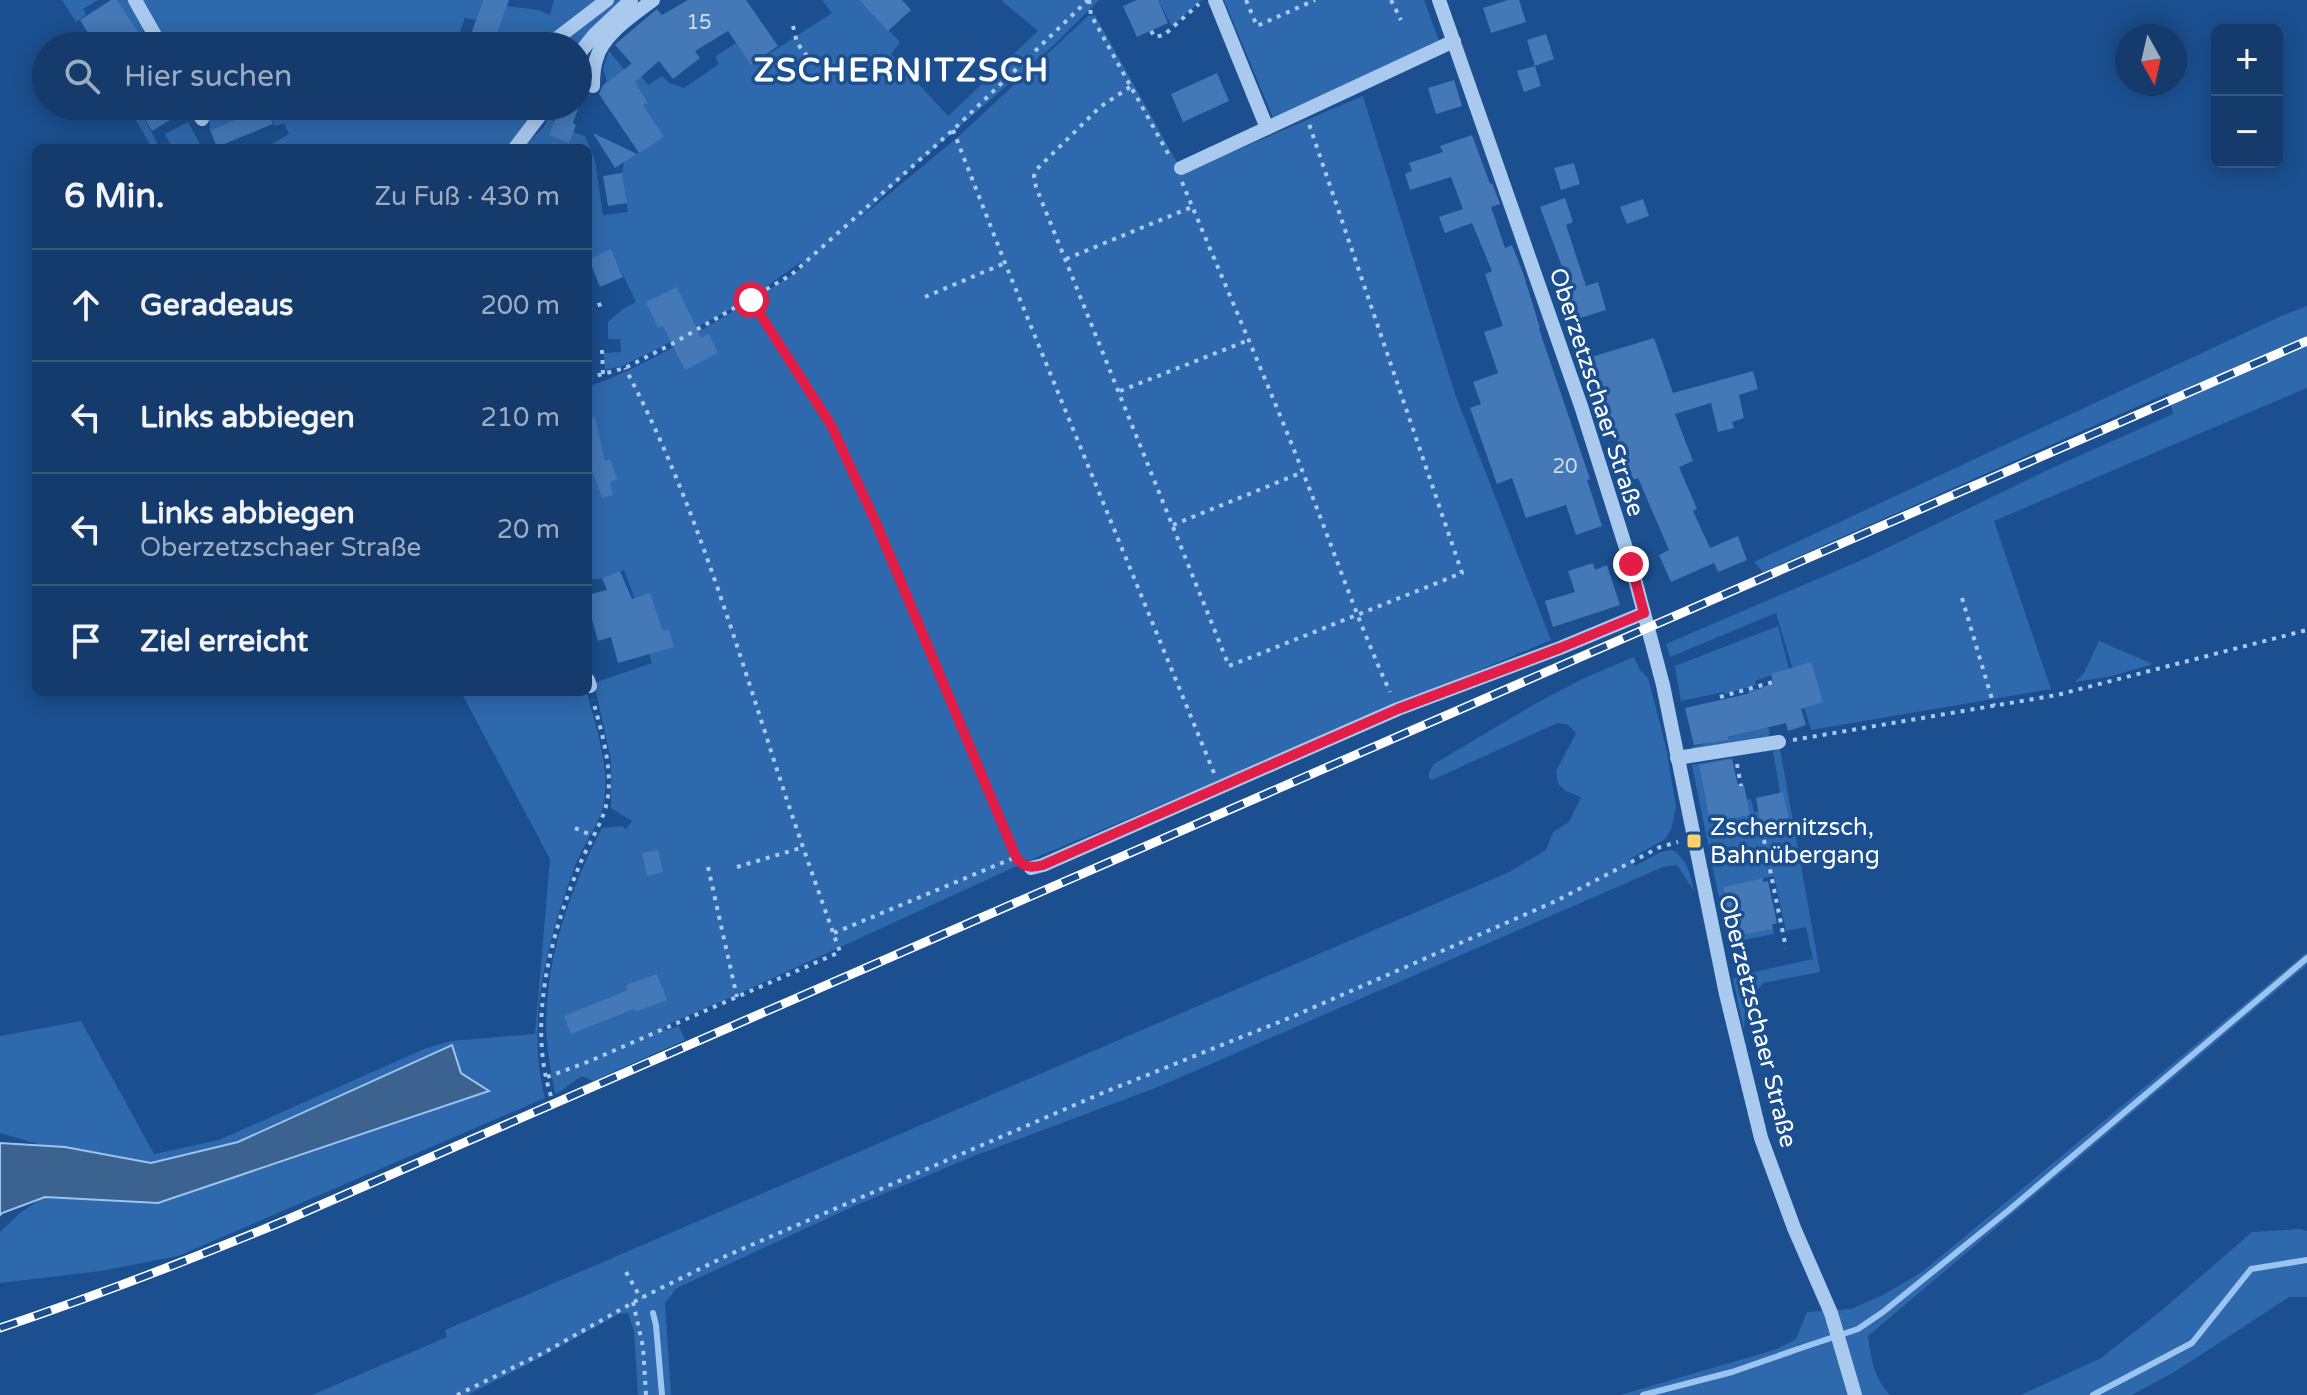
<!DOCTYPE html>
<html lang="de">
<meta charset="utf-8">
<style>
:root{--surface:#143b6b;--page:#1d4271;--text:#f1f3f6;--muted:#9dadc1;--line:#33557e}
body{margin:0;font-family:"Varela Round",sans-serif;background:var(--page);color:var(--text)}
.controls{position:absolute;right:24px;top:24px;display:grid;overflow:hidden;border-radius:12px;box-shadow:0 4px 20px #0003}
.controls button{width:72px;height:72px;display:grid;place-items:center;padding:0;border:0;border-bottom:2px solid var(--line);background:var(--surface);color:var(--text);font:40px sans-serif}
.compass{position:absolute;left:2115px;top:24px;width:72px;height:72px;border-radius:50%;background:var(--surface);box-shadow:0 4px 20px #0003;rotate:172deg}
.stop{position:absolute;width:24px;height:24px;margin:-18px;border:6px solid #e11d48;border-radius:50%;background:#fff}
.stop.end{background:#e11d48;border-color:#fff;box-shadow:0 2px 8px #0008}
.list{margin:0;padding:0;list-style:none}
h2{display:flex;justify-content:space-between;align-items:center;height:104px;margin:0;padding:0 32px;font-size:34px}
h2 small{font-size:26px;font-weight:400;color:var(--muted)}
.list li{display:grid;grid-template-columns:52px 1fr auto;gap:24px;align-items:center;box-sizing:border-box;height:112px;padding:0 32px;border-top:2px solid var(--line)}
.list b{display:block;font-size:30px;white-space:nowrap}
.list p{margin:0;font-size:26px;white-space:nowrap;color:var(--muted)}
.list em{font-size:26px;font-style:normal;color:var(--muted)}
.icon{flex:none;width:44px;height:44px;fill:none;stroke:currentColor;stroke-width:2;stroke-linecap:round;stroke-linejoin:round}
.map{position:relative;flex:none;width:2307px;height:1395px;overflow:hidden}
.search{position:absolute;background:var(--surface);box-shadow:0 4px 20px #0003;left:32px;top:32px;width:560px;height:88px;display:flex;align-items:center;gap:20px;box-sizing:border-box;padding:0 28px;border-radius:44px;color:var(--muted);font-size:30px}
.panel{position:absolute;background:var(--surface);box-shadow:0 4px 20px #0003;left:32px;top:144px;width:560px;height:552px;border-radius:12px}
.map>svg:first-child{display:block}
</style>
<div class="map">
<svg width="2307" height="1395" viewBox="0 0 2307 1395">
<rect width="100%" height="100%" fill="#1b4f8f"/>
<path fill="#2e69ad" d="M62,0H98L83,9L86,15L76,22Z
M117,0H130L147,29L139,34Z
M140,0H483L476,20L465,18L455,46H166Z
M554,0H623L578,46H493L507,6L539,10L550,15Z
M822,0H859L900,42L891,54L948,116L1038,31L1001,0H1099L1055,44L914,166L858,220L959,136L1088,16L1095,15L1183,173L1363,96L1455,394L1551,640L1021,864L738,994L664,1026L666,1031L679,1026L685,1040L593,1081L583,1076C572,1080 566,1090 555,1094C552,1076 548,1058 547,1040C542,967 569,891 602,828L622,826L626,829L632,821L611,808V760L594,683L652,663L634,597L624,570L600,579H588V387C633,371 675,347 715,322C746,304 776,286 805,266L801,262L749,299L661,347L622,366L605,370L604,353L621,352L620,339H608V322L623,309L636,302L611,250L589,259L588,148H522L543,128L548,119C562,123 571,133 585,136L595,160L603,215L628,212L622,173L624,162L663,137L643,105L648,101L637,85L607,82L603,68L609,51L624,69L631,63L648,85L662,76L669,83L684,88L719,64L715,57L736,43L752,65L832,13Z
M1158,0H1202L1172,26Z
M1224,0H1424L1439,41L1273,118Z
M128,106H137L160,148H152Z
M200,106H538L507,148H265L289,134L284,123L275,126L266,108L210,130V124Z
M188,122L202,148H167L171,145L165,134Z
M2307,306V388L1994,521L2051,689L1811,730L1776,613L1670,657L1666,644L1864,559L2052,468L2173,414L2168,393L1763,572L1754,562L2279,317Z
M1778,626L1789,669L1755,681L1756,685L1725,694L1724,692L1681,701L1675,666Z
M2099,641L2153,664L2112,676L2075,682L2084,673Z
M1634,657L1640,670L1648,678L1666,747L1676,807L1671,830L1665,839L1630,859L1635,866L1661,852L1672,850C1688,859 1690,874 1694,891L1677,865L1663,867L1158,1087L974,1156L852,1207L677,1288L665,1303L671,1395H638L634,1331L628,1313L619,1314L538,1359L468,1395H312L447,1337L445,1330L1509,872L1546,850L1553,832L1569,822L1581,797L1566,791L1558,784L1556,771L1576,733L1567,724L1557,723L1432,780L1429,778V772L1434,764L1535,704L1582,679Z
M1756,688L1770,733L1767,740L1693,752L1692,747L1757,730L1748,691Z
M461,692H587C595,726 612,771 603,806C598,827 582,846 575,866C548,940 525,1021 545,1098L178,1256L101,1271L0,1283V1232L19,1214L45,1196L41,1145L0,1133V1036L81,1021L154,1154L219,1140L424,1049L451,1041L535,1034L550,859Z
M1780,749L1820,972L1763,983L1745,1007L1744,1030L1733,979L1741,975L1813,959L1806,927L1786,931L1774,876L1723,887L1734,937L1773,929L1774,934L1728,943L1692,765L1732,758L1734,768L1701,775L1710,822L1743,816L1741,801L1751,799L1754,812L1769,810L1773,828L1790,824L1783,793H1780L1773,751Z
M2307,952V965L1868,1336C1871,1359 1874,1378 1890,1395H1620L1777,1349L1796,1339L1807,1312L1851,1309L1883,1295L1922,1272Z
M2300,1229L2307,1231V1297H2289L2176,1371L2132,1395H2021L2101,1358L2161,1311L2252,1232Z"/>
<path fill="#3c6290" stroke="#9cc4f0" stroke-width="2" d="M452,1045L461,1073L489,1091L158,1203L45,1197L2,1213L0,1215V1143L65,1147L151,1163L238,1142Z"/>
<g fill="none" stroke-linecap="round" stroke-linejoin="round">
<path stroke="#9cc4f0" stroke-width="6" d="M653,1313L656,1325L662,1395
M1643,1395L1732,1372L1801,1348L1858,1329L1883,1312L2009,1210L2307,958
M2093,1395L2192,1343L2251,1269L2307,1260"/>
</g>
<path fill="#4478b7" d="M111,0H117L140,35L123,46H96L80,20Z
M483,0H509L493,46H467Z
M688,0H746L778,46L751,65L728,31L695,51L700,58L673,79L659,61L635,82L648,102L643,105L664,137L639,153L599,94L603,85L632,64L615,45L619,41L657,9L662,15Z
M859,0H902L911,10L888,31Z
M1137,0H1158L1168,23L1137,37L1123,6Z
M1508,0H1519L1526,22L1491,33L1483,8Z
M1546,34L1554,59L1535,66L1527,40Z
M1535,66L1541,86L1524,92L1517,71Z
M1217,73L1229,101L1183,122L1171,94Z
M1454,80L1462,106L1436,114L1428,88Z
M137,106H185L186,110L152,131Z
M560,106H579L573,123L576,125L569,143L549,135Z
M266,108L273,124L217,147L210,130Z
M593,133L637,154L615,168Z
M1472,135L1490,184L1492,183L1500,204L1491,207L1505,248L1512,245L1523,273L1540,328L1539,329L1590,479L1587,480L1602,526L1576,535L1566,505L1526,518L1512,478L1497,484L1470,408L1481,404L1473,382L1498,373L1484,332L1503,326L1485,274L1492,271L1472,223L1445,233L1439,217L1463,209L1451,177L1410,190L1405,174L1412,171L1409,163L1443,152L1440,146Z
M1574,163L1580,184L1561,190L1554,168Z
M622,173L627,203L608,206L603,176Z
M1565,198L1573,222L1566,225L1586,286L1598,282L1606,310L1577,319L1568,292L1571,291L1540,207Z
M1643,199L1649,216L1627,224L1620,207Z
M611,249L623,277L600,287L589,259Z
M677,287L701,338L709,334L718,353L685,370L663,326L658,328L646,302Z
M1654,338L1673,393L1753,371L1758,389L1739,395L1744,418L1732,422L1734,428L1718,432L1711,403L1675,414L1693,461L1679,467L1697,509L1693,511L1710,548L1738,536L1747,560L1718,572L1714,563L1671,582L1659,555L1669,550L1638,478L1630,481L1615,433L1611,434L1588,358Z
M595,417L605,461L610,459L617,479L610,482L613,495L602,498L588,459V418Z
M1593,563L1595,570L1607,565L1620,605L1553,627L1545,601L1575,592L1568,571Z
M620,571L632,599L650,593L663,631L669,630L674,647L618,663L611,637L598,641L588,605V595L607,590L602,578Z
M1811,662L1823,702L1801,709L1806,725L1788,731L1786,723L1728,737V740L1694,745L1685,708L1747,694L1773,683L1771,674Z
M1732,759L1738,786L1744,785L1750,815L1710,822L1699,765Z
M1783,792L1790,824L1762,831L1756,798Z
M658,850L663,872L647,876L642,853Z
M1763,878V882L1768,881L1777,923L1772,925L1773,929L1734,937L1723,887Z
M657,974L667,1000L635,1012L634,1009L571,1034L564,1016L628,990L626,985Z"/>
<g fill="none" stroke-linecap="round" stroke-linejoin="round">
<path stroke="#a9c9ee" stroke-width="4" stroke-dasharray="4 6" stroke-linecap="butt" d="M1089,0L1091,15L1170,157
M1246,0L1257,26L1315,0
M1391,0L1401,20
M793,26L797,43L815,66
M1151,31L1155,37L1164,35L1199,4
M126,46L140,38
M1130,87L1100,107L1036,170L1034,176L1036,187L1229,666L1462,573L1309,124
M953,130L1005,263L1214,773
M1182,182C1222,278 1264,374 1302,470C1332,545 1357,620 1390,692
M1066,259L1192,207
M925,297L1005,263
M751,300L831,425L877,525L1017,858
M588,308L602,304
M602,350L603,374
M588,378L625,368L672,344L791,275L953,130L1088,0
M1120,391L1249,340
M1173,525L1303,472
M1962,598L1994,706
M1720,697L1773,682
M1793,740L2057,695L2307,630
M1737,764L1741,786
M575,828L593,836
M1764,840L1786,948
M708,867L737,997
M737,867L804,847
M834,933L1016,857
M547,1077L590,1061L840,952C814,879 788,806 765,732C725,609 686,482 625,368
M551,1096C527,1023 551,933 580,864C589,842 605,820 608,796C612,764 601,731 593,700
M626,1272L639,1295L643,1297
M633,1302L643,1347L646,1395
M457,1395L545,1352L643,1297L726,1256L1100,1094L1294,1016L1556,901L1660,847L1678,842"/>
<path stroke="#a9c9ee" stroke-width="14" d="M135,0L161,46
M1215,0L1267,128L1454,41
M1439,0L1581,406L1631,564L1663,685L1726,994L1761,1138L1794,1228L1831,1313L1855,1395
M547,46L607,0
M578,55L595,34L631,0
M593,86C593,78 593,69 596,60C602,35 633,15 653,0
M195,106L202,119
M515,148L547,106
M1181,168L1267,128
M588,680L590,686
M1677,758L1779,742
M1031,868L1043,865L1398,709L1560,648L1644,613"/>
<g stroke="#fff" stroke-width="9">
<path id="rail" d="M0,1328C98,1295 195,1258 291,1218L2307,341"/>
</g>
<use href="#rail" stroke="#1b4f8f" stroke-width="6" stroke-dasharray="18" stroke-linecap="butt"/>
</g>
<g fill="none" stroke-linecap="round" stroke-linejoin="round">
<path stroke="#e11d48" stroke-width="10" d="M751,300L831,425L877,525L1016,857C1024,868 1031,868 1043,865L1398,709L1560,648L1644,613L1631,564"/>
</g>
<rect fill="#ffd166" stroke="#1b4f8f" stroke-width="3" x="1686" y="833" width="16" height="16" rx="4"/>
<g text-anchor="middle" stroke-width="7" stroke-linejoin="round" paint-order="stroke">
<g font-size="20" fill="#d0dded">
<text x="699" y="29">15</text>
<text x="1565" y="473">20</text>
</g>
<g font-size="24" fill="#fff" stroke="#1b4f8f">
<text transform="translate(1597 392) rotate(72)" y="8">Oberzetzschaer Straße</text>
<text transform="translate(1758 1021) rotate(76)" y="8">Oberzetzschaer Straße</text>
</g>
<g font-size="24" fill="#fff" stroke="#1b4f8f" text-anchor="start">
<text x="1710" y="835">Zschernitzsch,<tspan x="1710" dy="28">Bahnübergang</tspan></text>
</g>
<g font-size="32" font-weight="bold" letter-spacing="2" fill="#fff" stroke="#1b4f8f">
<text x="902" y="81">ZSCHERNITZSCH</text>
</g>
</g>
</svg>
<div class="controls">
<button>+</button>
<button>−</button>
</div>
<svg class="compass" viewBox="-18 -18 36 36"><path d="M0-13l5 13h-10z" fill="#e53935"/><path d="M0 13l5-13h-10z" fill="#9dadc1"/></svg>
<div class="stop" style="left:751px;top:300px"></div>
<div class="stop end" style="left:1631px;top:564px"></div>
<div class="search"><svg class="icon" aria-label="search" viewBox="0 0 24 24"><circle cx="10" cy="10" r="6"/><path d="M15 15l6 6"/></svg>Hier suchen</div>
<section class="panel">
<h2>6 Min.<small>Zu Fuß · 430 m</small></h2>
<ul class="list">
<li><svg class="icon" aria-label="ahead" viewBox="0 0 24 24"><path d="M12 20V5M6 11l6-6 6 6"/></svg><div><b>Geradeaus</b></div><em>200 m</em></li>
<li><svg class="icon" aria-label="left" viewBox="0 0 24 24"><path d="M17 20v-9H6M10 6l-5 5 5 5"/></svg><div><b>Links abbiegen</b></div><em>210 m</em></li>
<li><svg class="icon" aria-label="left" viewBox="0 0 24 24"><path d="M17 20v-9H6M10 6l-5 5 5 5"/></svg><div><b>Links abbiegen</b><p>Oberzetzschaer Straße</p></div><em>20 m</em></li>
<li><svg class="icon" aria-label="arrive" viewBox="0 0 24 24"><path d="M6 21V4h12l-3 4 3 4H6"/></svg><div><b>Ziel erreicht</b></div></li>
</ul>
</section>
</div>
